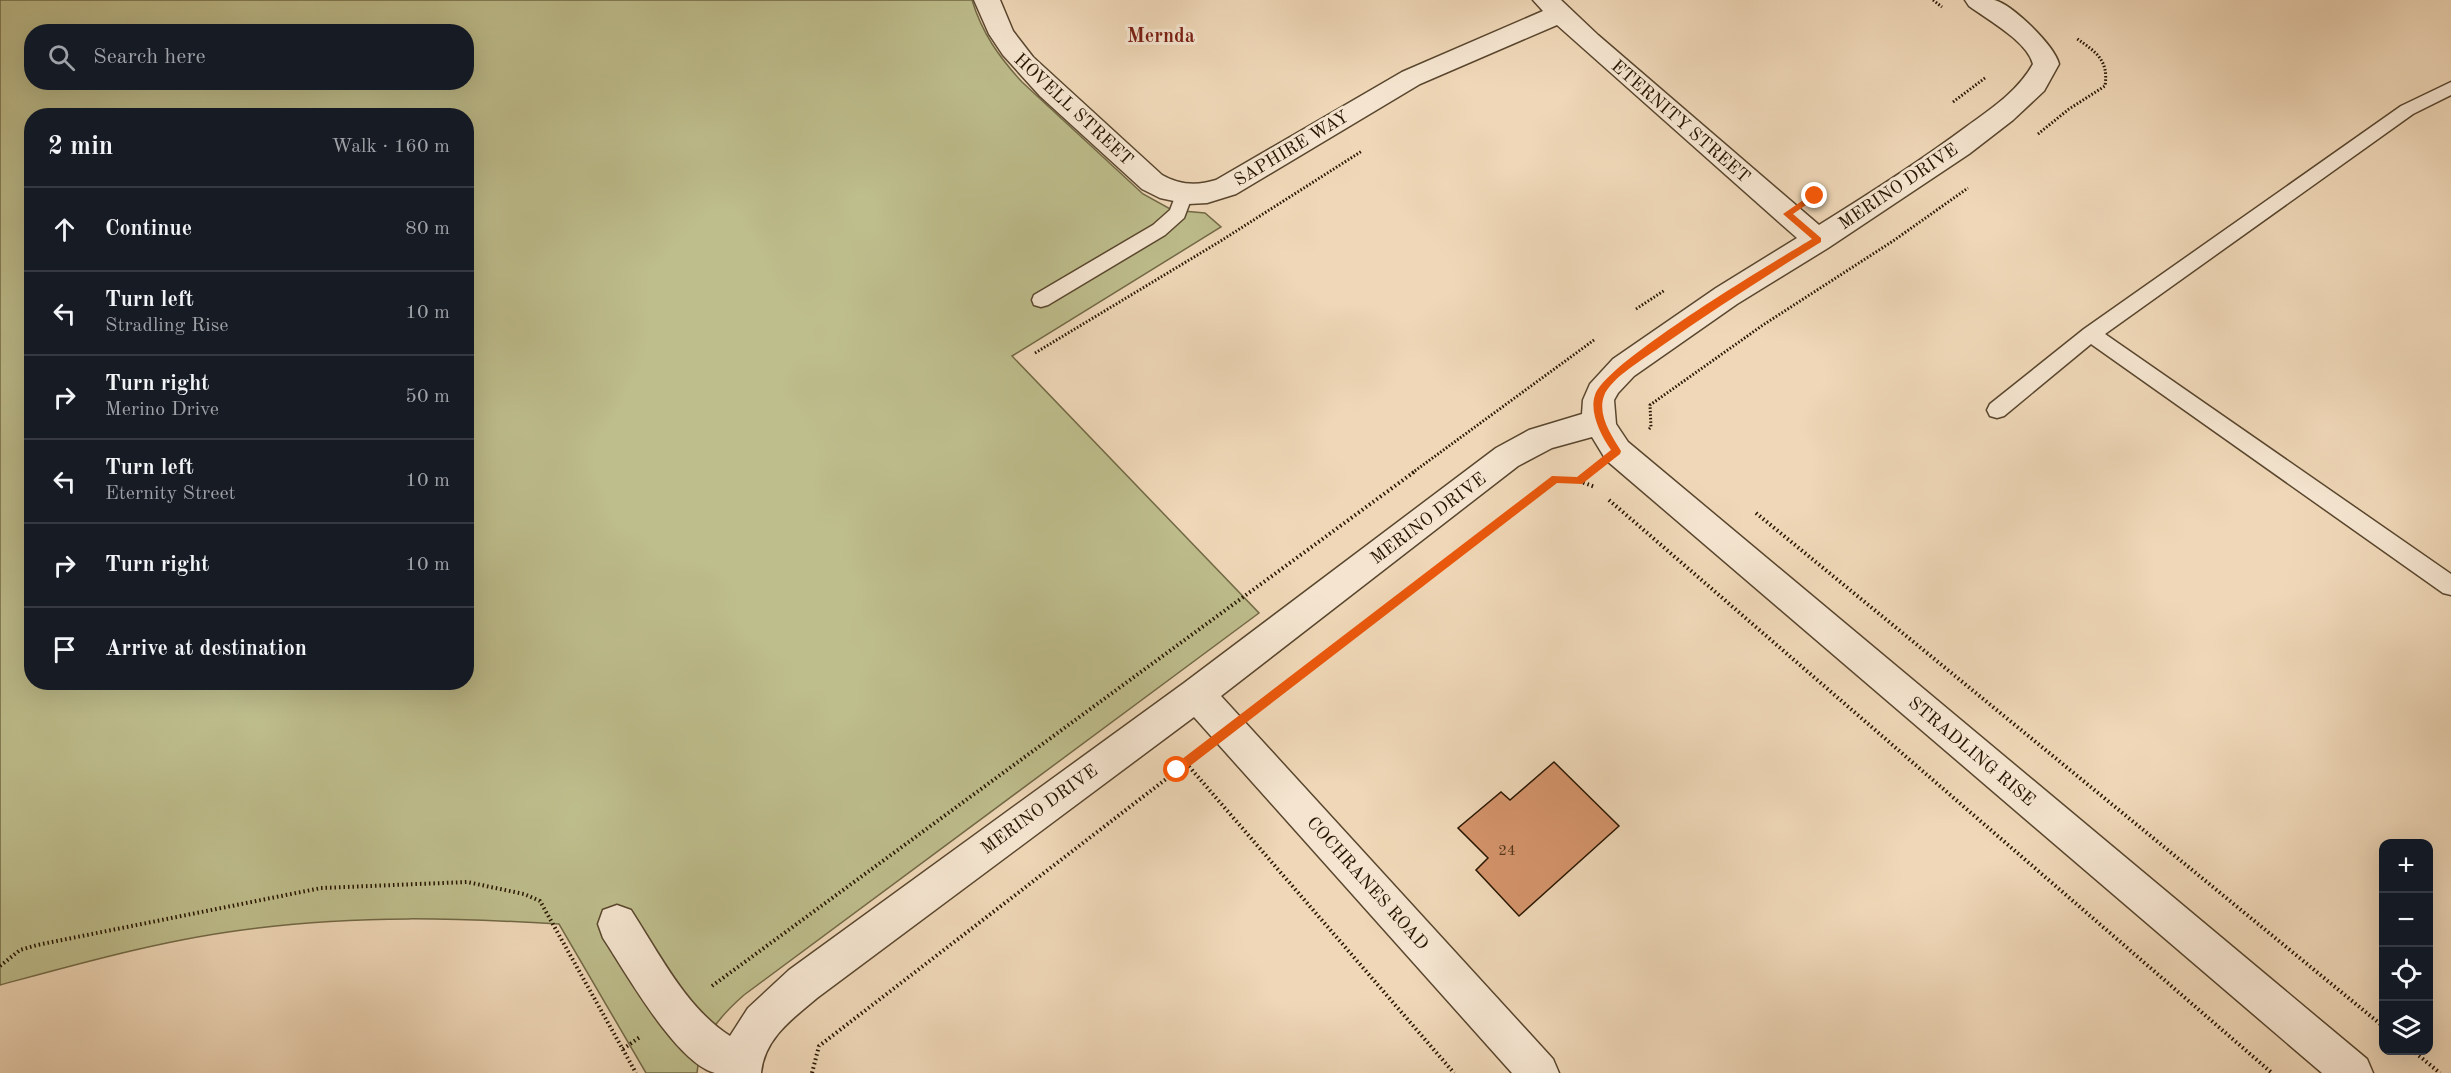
<!DOCTYPE html>
<meta charset="utf-8">
<style>
:root{--surface:#171b24;--page:#242831;--text:#f1f3f6;--muted:#9ea1a6;--line:#363941}
body{margin:0;font-family:"Old Standard TT",serif;background:var(--page);color:var(--text)}
.controls{position:absolute;right:18px;bottom:18px;display:grid;overflow:hidden;border-radius:12px;box-shadow:0 6px 24px #0002}
.controls button{width:54px;height:54px;display:grid;place-items:center;padding:0;border:0;border-bottom:2px solid var(--line);background:var(--surface);color:var(--text);font:30px sans-serif}
.stop{position:absolute;width:18px;height:18px;margin:-14px;border:4px solid #ea580c;border-radius:50%;background:#fff}
.stop.end{background:#ea580c;border-color:#fff;box-shadow:0 2px 6px #0008}
.list{margin:0;padding:0;list-style:none}
h2{display:flex;justify-content:space-between;align-items:center;height:78px;margin:0;padding:0 24px;font-size:26px}
h2 small{font-size:20px;font-weight:400;color:var(--muted)}
.list li{display:grid;grid-template-columns:39px 1fr auto;gap:18px;align-items:center;box-sizing:border-box;height:84px;padding:0 24px;border-top:2px solid var(--line)}
.list b{display:block;font-size:22px;white-space:nowrap}
.list p{margin:0;font-size:20px;white-space:nowrap;color:var(--muted)}
.list em{font-size:20px;font-style:normal;color:var(--muted)}
.icon{flex:none;width:33px;height:33px;fill:none;stroke:currentColor;stroke-width:2;stroke-linecap:round;stroke-linejoin:round}
.map{position:relative;flex:none;width:2451px;height:1073px;overflow:hidden}
.search{position:absolute;background:var(--surface);box-shadow:0 6px 24px #0002;left:24px;top:24px;width:450px;height:66px;display:flex;align-items:center;gap:15px;box-sizing:border-box;padding:0 21px;border-radius:24px;color:var(--muted);font-size:22px}
.panel{position:absolute;background:var(--surface);box-shadow:0 6px 24px #0002;left:24px;top:108px;width:450px;height:582px;border-radius:24px}
.map>svg:first-child{display:block}
</style>
<div class="map">
<svg width="2451" height="1073" viewBox="0 0 2451 1073">
<rect width="100%" height="100%" fill="#efd7b7"/>
<filter id="stains"><feTurbulence type="fractalNoise" baseFrequency=".00333" numOctaves="4"/><feColorMatrix values="0 0 0 0 .2 0 0 0 0 .09 0 0 0 0 .02 0 0 0 .5 -.17"/></filter>
<radialGradient id="worn" r=".72"><stop offset=".6" stop-color="#630" stop-opacity="0"/><stop offset="1" stop-color="#630" stop-opacity=".3"/></radialGradient>
<path fill="#bebd8c" stroke="#726946" stroke-width="1.5" fill-rule="evenodd" d="M0,0H972C982,33 999,57 1022,82L1143,194L1172,210L1205,213L1221,227L1012,356L1259,613L744,995C720,1016 699,1040 697,1073H646L559,924C458,918 359,915 258,928C170,938 85,962 0,985ZM32,32H466V82H32ZM32,116H466V682H32Z"/>
<path fill="#d5946b" stroke="#271501" stroke-width="1.5" d="M1554,762L1619,826L1519,916L1476,870L1488,858L1458,828L1501,792L1510,800Z"/>
<g fill="none" stroke-linecap="round" stroke-linejoin="round">
<g stroke="#59462e" stroke-width="3">
<path id="service" d="M2451,82V95L2413,114L2105,334L2451,574V595L2443,593L2091,344L2004,416L1997,418L1990,416L1987,410L1990,404L2084,329L2401,106Z
M1184,188L1190,189L1193,194L1184,218L1165,235L1048,305L1041,307L1034,305L1032,300L1034,295L1153,225L1170,210L1178,189Z"/>
</g>
<g stroke="#59462e" stroke-width="3">
<path id="minor" d="M974,0H1000L1013,31L1033,57L1162,175C1179,185 1197,186 1216,180L1402,72L1543,11L1533,0H1561L1598,35L1819,225C1869,194 1919,162 1966,127C1991,109 2018,91 2033,64C2027,41 1988,20 1969,6L1965,0C1974,0 1985,0 1994,0C2012,4 2054,45 2059,64L2044,91L2013,120L1969,154L1828,248L1737,304L1634,376L1618,393L1614,400L1616,424L1628,442L2367,1059L2373,1073H2322L1606,460L1592,437L1552,448L1518,466L1221,696L1553,1059L1559,1073H1512L1194,717L817,998C792,1019 764,1039 761,1073C747,1073 728,1073 715,1073C676,1063 625,971 603,938L598,924L603,910L617,905L631,910C659,953 686,1008 730,1036L748,1008L789,970L1184,683L1496,448L1529,430L1582,414L1583,400L1590,384L1613,359L1716,288L1797,238L1557,25L1420,84L1236,194L1207,203L1188,204L1160,198L1142,189L1040,96L1003,55L989,34Z"/>
</g>
<path stroke="#271501" stroke-width="3" stroke-dasharray="1.5 2" stroke-linecap="butt" d="M1933,0L1942,7
M1953,102L1985,78
M2038,134L2069,109L2105,86C2109,60 2096,52 2076,38
M1636,309L1665,290
M1035,353L1219,242L1362,151
M1649,429L1651,427L1650,405L1763,325L1893,241L1968,188
M1412,473L1594,340"/>
<path stroke="#271501" stroke-width="4" stroke-dasharray="1.5 3" stroke-linecap="butt" d="M1579,481L1595,487
M1609,500L2272,1073
M1756,513L2384,1027
M1262,706L1555,479L1579,481L1588,474
M1186,763L1454,1073
M0,966L20,950L37,945L321,888L467,882L524,894L540,901L636,1073
M712,986L1414,472
M623,1049L640,1037
M2412,1050L2440,1073
M812,1073L819,1046L1196,756"/>
<use href="#service" fill="#f5e5d0" fill-rule="evenodd"/>
<use href="#minor" fill="#f5e5d0" fill-rule="evenodd"/>
</g>
<path fill="#ea580c" d="M1812,194L1819,196L1793,214L1821,238V242C1767,275 1715,309 1663,345C1647,357 1610,378 1604,396C1597,415 1612,436 1621,451L1620,454L1582,484L1557,483L1181,773H1173V766L1552,476L1577,477L1611,450C1601,436 1589,412 1595,395C1607,361 1774,262 1812,239L1783,214Z"/>
<g text-anchor="middle" stroke-width="6" stroke-linejoin="round" paint-order="stroke">
<g font-size="15" fill="#52351c">
<text x="1507" y="855">24</text>
</g>
<g font-size="18" fill="#271501" stroke="#f5e5d0">
<text transform="translate(1074 109) rotate(43)" y="6">HOVELL STREET</text>
<text transform="translate(1681 121) rotate(41)" y="6">ETERNITY STREET</text>
<text transform="translate(1291 148) rotate(-31)" y="6">SAPHIRE WAY</text>
<text transform="translate(1898 186) rotate(-34)" y="6">MERINO DRIVE</text>
<text transform="translate(1428 518) rotate(-37)" y="6">MERINO DRIVE</text>
<text transform="translate(1972 751) rotate(40)" y="6">STRADLING RISE</text>
<text transform="translate(1039 809) rotate(-36)" y="6">MERINO DRIVE</text>
<text transform="translate(1368 883) rotate(48)" y="6">COCHRANES ROAD</text>
</g>
<g font-size="20" font-weight="bold" fill="#7a1f14" stroke="#f5e5d0">
<text x="1161" y="42">Mernda</text>
</g>
</g>
<rect width="100%" height="100%" filter="url(#stains)"/>
<rect width="100%" height="100%" fill="url(#worn)"/>
</svg>
<div class="controls">
<button>+</button>
<button>−</button>
<button><svg class="icon" aria-label="locate" viewBox="0 0 24 24"><circle cx="12" cy="12" r="6"/><path d="M12 2v4M12 18v4M2 12h4M18 12h4"/></svg></button>
<button><svg class="icon" aria-label="layers" viewBox="0 0 24 24"><path d="M12 4l9 5-9 5-9-5zM3 14l9 5 9-5"/></svg></button>
</div>
<div class="stop" style="left:1177px;top:770px"></div>
<div class="stop end" style="left:1815px;top:196px"></div>
<div class="search"><svg class="icon" aria-label="search" viewBox="0 0 24 24"><circle cx="10" cy="10" r="6"/><path d="M15 15l6 6"/></svg>Search here</div>
<section class="panel">
<h2>2 min<small>Walk · 160 m</small></h2>
<ul class="list">
<li><svg class="icon" aria-label="ahead" viewBox="0 0 24 24"><path d="M12 20V5M6 11l6-6 6 6"/></svg><div><b>Continue</b></div><em>80 m</em></li>
<li><svg class="icon" aria-label="left" viewBox="0 0 24 24"><path d="M17 20v-9H6M10 6l-5 5 5 5"/></svg><div><b>Turn left</b><p>Stradling Rise</p></div><em>10 m</em></li>
<li><svg class="icon" aria-label="right" viewBox="0 0 24 24"><path d="M7 20v-9h11M14 6l5 5-5 5"/></svg><div><b>Turn right</b><p>Merino Drive</p></div><em>50 m</em></li>
<li><svg class="icon" aria-label="left" viewBox="0 0 24 24"><path d="M17 20v-9H6M10 6l-5 5 5 5"/></svg><div><b>Turn left</b><p>Eternity Street</p></div><em>10 m</em></li>
<li><svg class="icon" aria-label="right" viewBox="0 0 24 24"><path d="M7 20v-9h11M14 6l5 5-5 5"/></svg><div><b>Turn right</b></div><em>10 m</em></li>
<li><svg class="icon" aria-label="arrive" viewBox="0 0 24 24"><path d="M6 21V4h12l-3 4 3 4H6"/></svg><div><b>Arrive at destination</b></div></li>
</ul>
</section>
</div>
